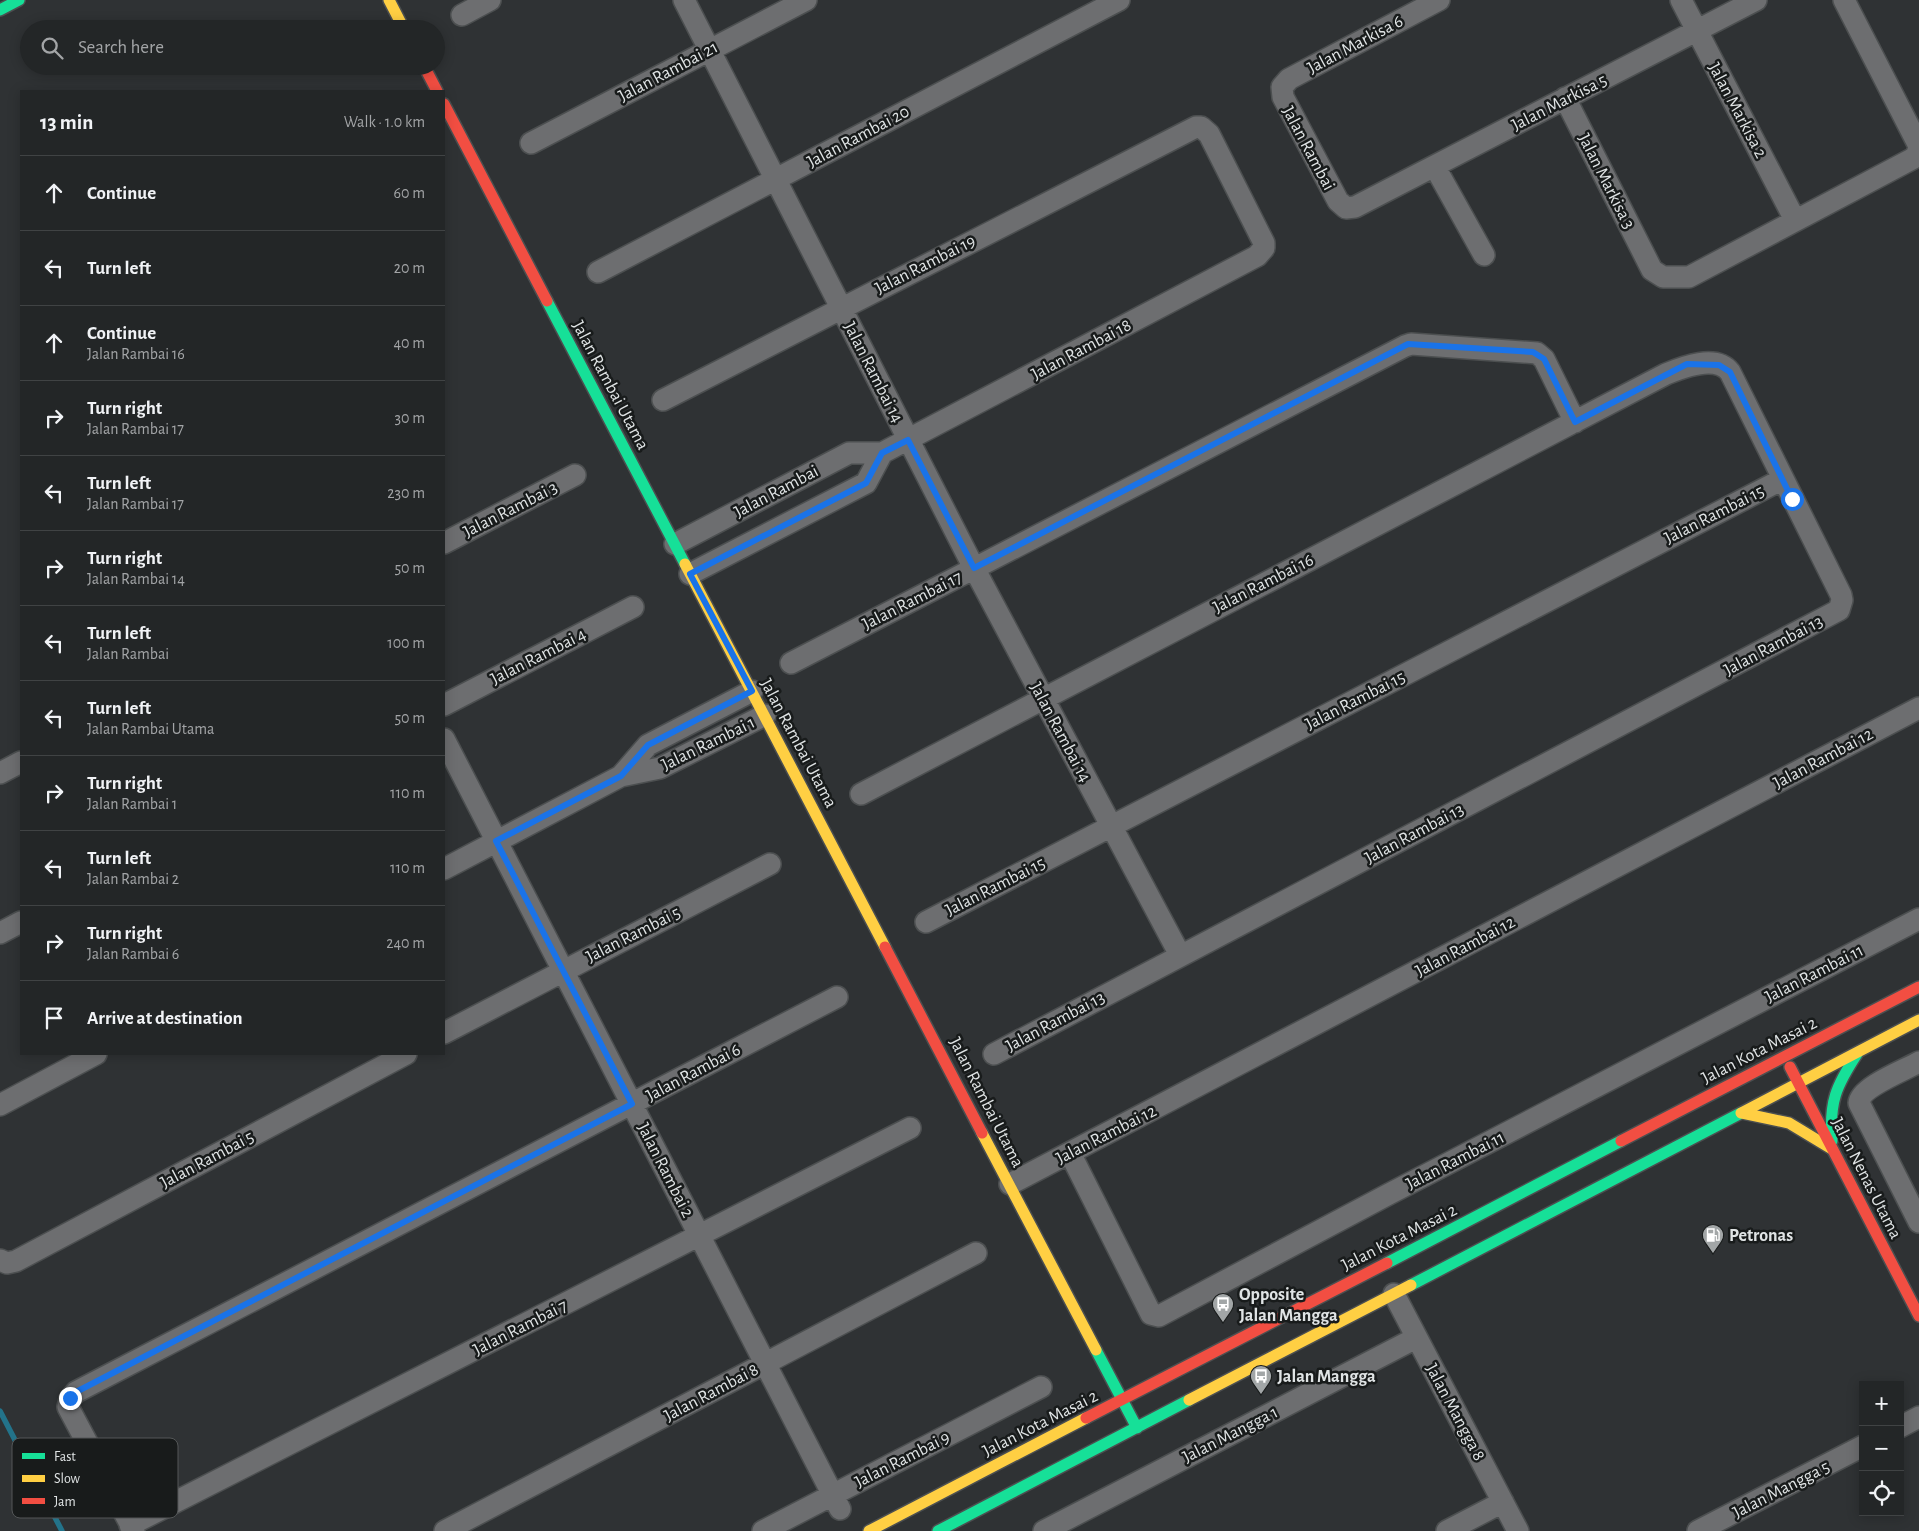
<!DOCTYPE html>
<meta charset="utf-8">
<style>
:root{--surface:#232627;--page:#2b2e2f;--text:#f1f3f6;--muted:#a3a5a7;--line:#404344}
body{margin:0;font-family:"Alegreya Sans",sans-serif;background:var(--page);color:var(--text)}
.controls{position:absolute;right:15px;bottom:15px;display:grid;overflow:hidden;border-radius:0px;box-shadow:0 2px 12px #0003}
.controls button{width:45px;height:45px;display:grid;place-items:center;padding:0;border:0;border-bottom:1px solid var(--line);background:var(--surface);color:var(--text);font:25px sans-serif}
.stop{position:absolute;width:15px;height:15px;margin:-11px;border:4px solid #1a73e8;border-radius:50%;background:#fff}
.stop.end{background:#1a73e8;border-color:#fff;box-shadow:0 1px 5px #0008}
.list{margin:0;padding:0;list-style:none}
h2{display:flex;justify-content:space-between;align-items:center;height:65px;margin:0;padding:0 20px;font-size:21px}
h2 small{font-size:16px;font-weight:400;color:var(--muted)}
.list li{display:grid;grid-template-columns:32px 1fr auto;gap:15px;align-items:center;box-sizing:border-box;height:75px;padding:0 20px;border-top:1px solid var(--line)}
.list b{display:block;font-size:19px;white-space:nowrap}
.list p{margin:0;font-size:16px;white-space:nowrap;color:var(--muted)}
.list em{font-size:16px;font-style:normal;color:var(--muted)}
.icon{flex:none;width:28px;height:28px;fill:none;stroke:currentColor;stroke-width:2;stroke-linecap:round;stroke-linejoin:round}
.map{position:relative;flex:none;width:1919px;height:1531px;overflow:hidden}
.search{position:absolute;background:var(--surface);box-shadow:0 2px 12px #0003;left:20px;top:20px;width:425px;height:55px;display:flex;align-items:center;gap:12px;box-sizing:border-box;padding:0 18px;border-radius:28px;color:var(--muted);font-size:19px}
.panel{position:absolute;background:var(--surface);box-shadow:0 2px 12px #0003;left:20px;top:90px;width:425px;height:965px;border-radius:0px}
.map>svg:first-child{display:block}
</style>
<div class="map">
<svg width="1919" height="1531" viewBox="0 0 1919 1531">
<rect width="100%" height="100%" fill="#2f3234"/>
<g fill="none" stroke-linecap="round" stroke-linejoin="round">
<path stroke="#23738a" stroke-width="5.5" d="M0,1411L62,1531"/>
<g stroke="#4c4f50" stroke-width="24">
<path id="street" d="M684,0L974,568L1180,955
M1439,0L1289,79L1282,87L1283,97L1338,201L1346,208L1355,207L1756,0
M1681,0L1795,220
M1844,0L1919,146
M462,15L490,0
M1565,98L1652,270L1663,277H1689L1912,159L1916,156L1919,148
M531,143L806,0
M1435,167L1484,255
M598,272L1119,0
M663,400L1196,127H1201L1209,134L1264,243V248L1257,256L882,453H849L675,544
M444,543L575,475
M690,574L866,483L882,453
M791,663L1405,346L1411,344L1537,353L1544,359L1575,422
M444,705L633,607
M444,739L840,1509
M0,773L21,762
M621,776L648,745L752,691
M861,794L1666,374C1683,367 1716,354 1730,372L1841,595L1842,600L1839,610L994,1054
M444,869L621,776L660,768L765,715
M926,922L1783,479
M0,933L21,922
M444,1033L770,864
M1919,1062C1905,1070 1860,1087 1859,1103L1919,1222
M0,1105L96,1054
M1070,1153L1151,1314L1159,1316L1389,1194L1919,919
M1010,1184L1919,708
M0,1260L7,1263L16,1261L406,1054
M1394,1294L1518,1531
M1900,1427L1919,1417
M130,1525L910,1128
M134,1531L68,1407L70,1399L76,1392L837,997
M445,1531L976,1253
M763,1531L1041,1387
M1044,1531L1416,1338
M1447,1531L1503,1502
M1698,1531L1863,1446"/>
</g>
<g stroke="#4c4f50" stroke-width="14">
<path id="fast" d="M0,10L19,0
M547,301L685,564
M1832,1141C1829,1102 1836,1086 1857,1054
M1387,1263L1621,1141
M1411,1285L1741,1113
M1096,1350L1137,1428
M938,1531L1189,1400"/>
</g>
<g stroke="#4c4f50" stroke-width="14">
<path id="slow" d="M389,0L404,29
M685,564L885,947
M1741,1113L1919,1020
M1742,1113L1789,1123L1832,1149
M982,1133L1096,1350
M1189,1400L1411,1285
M869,1531L1086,1418"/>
</g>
<g stroke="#4c4f50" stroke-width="14">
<path id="jam" d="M424,66L437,91
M444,104L547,301
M885,947L982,1133
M1790,1067L1919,1316
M1621,1141L1919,987
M1086,1418L1387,1263"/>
</g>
<use href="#street" stroke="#6d6e70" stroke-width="21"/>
<use href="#fast" stroke="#16e098" stroke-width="11"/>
<use href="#slow" stroke="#ffcf43" stroke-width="11"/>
<use href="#jam" stroke="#f24e42" stroke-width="11"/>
</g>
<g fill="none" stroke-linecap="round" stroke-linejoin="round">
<path stroke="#1a73e8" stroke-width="6" d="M70,1398L76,1392L632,1104L496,841L621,776L648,745L752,691L690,574L866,483L882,453L908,440L974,568L1408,344L1533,352L1544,359L1575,422L1687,364L1719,365L1730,372L1792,499"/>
</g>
<defs>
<g id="fuel-pin" transform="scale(1.125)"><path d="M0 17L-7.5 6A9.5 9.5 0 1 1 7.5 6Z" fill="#a2a6a7" stroke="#181b1b"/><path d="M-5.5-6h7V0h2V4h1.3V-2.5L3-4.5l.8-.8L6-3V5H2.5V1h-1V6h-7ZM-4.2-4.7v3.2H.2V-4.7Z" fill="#fff"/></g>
<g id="bus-pin" transform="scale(1.125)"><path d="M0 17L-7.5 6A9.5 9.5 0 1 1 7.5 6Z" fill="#a2a6a7" stroke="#181b1b"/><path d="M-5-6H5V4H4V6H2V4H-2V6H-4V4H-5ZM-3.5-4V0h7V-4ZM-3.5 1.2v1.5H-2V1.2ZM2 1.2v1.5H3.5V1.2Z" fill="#fff"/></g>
</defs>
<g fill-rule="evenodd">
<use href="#fuel-pin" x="1713" y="1235"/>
<use href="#bus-pin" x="1223" y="1304"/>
<use href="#bus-pin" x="1261" y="1376"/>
</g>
<g text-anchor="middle" stroke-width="5" stroke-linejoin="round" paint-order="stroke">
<g font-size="18" fill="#e0e4e5" stroke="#181b1b">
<text transform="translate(1355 44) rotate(-28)" y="6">Jalan Markisa 6</text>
<text transform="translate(668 71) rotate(-28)" y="6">Jalan Rambai 21</text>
<text transform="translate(1559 102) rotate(-27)" y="6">Jalan Markisa 5</text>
<text transform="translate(1738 110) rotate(62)" y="6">Jalan Markisa 2</text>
<text transform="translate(858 136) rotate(-28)" y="6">Jalan Rambai 20</text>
<text transform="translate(1309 148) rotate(62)" y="6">Jalan Rambai</text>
<text transform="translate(1607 181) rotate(63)" y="6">Jalan Markisa 3</text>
<text transform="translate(925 264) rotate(-27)" y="6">Jalan Rambai 19</text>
<text transform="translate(1081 349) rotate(-28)" y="6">Jalan Rambai 18</text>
<text transform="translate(874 372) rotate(63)" y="6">Jalan Rambai 14</text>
<text transform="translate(611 385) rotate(62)" y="6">Jalan Rambai Utama</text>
<text transform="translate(776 491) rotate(-28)" y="6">Jalan Rambai</text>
<text transform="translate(510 509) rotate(-27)" y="6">Jalan Rambai 3</text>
<text transform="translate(1714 514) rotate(-27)" y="6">Jalan Rambai 15</text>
<text transform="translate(1263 583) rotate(-27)" y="6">Jalan Rambai 16</text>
<text transform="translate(912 600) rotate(-27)" y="6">Jalan Rambai 17</text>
<text transform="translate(1773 645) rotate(-28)" y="6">Jalan Rambai 13</text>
<text transform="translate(538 656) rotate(-27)" y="6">Jalan Rambai 4</text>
<text transform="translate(1355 700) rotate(-27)" y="6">Jalan Rambai 15</text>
<text transform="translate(1061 732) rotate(62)" y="6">Jalan Rambai 14</text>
<text transform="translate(708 743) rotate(-26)" y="6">Jalan Rambai 1</text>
<text transform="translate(799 743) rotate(62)" y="6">Jalan Rambai Utama</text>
<text transform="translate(1823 758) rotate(-28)" y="6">Jalan Rambai 12</text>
<text transform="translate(1414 833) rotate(-28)" y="6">Jalan Rambai 13</text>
<text transform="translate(995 886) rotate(-27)" y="6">Jalan Rambai 15</text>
<text transform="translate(633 934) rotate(-27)" y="6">Jalan Rambai 5</text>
<text transform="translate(1465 946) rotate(-28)" y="6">Jalan Rambai 12</text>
<text transform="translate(1814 973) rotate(-27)" y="6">Jalan Rambai 11</text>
<text transform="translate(1055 1021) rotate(-28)" y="6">Jalan Rambai 13</text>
<text transform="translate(1759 1050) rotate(-27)" y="6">Jalan Kota Masai 2</text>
<text transform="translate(693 1072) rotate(-28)" y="6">Jalan Rambai 6</text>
<text transform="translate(987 1102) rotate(63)" y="6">Jalan Rambai Utama</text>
<text transform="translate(1106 1134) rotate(-27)" y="6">Jalan Rambai 12</text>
<text transform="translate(207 1159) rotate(-28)" y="6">Jalan Rambai 5</text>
<text transform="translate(1455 1160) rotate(-27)" y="6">Jalan Rambai 11</text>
<text transform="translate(666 1170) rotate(63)" y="6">Jalan Rambai 2</text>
<text transform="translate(1867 1178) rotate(63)" y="6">Jalan Nenas Utama</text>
<text transform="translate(1399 1237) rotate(-27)" y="6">Jalan Kota Masai 2</text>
<text transform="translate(520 1327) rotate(-27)" y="6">Jalan Rambai 7</text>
<text transform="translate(711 1392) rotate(-28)" y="6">Jalan Rambai 8</text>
<text transform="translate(1456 1412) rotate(62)" y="6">Jalan Mangga 8</text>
<text transform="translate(1040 1423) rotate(-27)" y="6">Jalan Kota Masai 2</text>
<text transform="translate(1230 1434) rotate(-27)" y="6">Jalan Mangga 1</text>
<text transform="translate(902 1459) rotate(-27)" y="6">Jalan Rambai 9</text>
<text transform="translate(1781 1489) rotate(-27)" y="6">Jalan Mangga 5</text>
</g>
<g font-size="18" font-weight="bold" fill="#e0e4e5" stroke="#181b1b" text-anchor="start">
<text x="1729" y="1241">Petronas</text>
<text x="1239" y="1300">Opposite<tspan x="1239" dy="21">Jalan Mangga</tspan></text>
<text x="1277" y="1382">Jalan Mangga</text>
</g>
</g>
<rect x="12" y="1438" width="166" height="80" rx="8" fill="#181b1b" stroke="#545758" stroke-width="1"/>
<rect x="22" y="1453" width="23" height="6" fill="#16e098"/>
<rect x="22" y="1475" width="23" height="7" fill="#ffcf43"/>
<rect x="22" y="1498" width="23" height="6" fill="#f24e42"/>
<g font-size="14" fill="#e0e4e5">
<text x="54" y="1461">Fast</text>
<text x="54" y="1483">Slow</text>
<text x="54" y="1506">Jam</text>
</g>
</svg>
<div class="controls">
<button>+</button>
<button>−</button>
<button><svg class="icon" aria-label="locate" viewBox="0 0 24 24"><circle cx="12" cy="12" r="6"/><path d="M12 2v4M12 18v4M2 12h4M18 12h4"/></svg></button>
</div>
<div class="stop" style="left:1792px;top:499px"></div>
<div class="stop end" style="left:70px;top:1398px"></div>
<div class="search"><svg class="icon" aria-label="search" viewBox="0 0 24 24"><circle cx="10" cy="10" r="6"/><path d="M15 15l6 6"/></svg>Search here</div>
<section class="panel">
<h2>13 min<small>Walk · 1.0 km</small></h2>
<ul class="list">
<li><svg class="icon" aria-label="ahead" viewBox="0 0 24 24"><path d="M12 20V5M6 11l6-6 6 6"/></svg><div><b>Continue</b></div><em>60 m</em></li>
<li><svg class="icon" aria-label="left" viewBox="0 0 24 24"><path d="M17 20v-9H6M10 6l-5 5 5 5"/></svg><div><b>Turn left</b></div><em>20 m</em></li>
<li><svg class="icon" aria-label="ahead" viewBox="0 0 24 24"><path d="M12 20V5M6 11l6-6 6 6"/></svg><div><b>Continue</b><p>Jalan Rambai 16</p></div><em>40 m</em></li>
<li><svg class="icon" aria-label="right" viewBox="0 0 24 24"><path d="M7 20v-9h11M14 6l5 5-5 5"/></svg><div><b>Turn right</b><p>Jalan Rambai 17</p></div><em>30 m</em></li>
<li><svg class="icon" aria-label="left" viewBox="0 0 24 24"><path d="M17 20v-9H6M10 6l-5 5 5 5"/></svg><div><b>Turn left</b><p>Jalan Rambai 17</p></div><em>230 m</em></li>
<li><svg class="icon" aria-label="right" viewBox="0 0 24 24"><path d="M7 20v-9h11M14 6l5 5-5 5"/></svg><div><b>Turn right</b><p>Jalan Rambai 14</p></div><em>50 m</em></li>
<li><svg class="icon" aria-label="left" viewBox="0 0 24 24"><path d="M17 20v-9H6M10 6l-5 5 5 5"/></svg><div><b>Turn left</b><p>Jalan Rambai</p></div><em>100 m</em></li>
<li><svg class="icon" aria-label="left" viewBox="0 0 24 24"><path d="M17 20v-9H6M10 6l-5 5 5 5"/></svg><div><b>Turn left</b><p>Jalan Rambai Utama</p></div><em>50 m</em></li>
<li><svg class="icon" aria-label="right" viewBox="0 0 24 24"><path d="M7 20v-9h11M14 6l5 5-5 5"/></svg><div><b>Turn right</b><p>Jalan Rambai 1</p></div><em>110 m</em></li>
<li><svg class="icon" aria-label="left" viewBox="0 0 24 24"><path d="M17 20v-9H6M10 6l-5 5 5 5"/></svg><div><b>Turn left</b><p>Jalan Rambai 2</p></div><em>110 m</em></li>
<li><svg class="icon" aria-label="right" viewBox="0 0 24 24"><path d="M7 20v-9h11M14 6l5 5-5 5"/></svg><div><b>Turn right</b><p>Jalan Rambai 6</p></div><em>240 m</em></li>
<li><svg class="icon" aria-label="arrive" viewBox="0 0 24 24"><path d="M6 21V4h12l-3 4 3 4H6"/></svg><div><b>Arrive at destination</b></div></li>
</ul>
</section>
</div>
